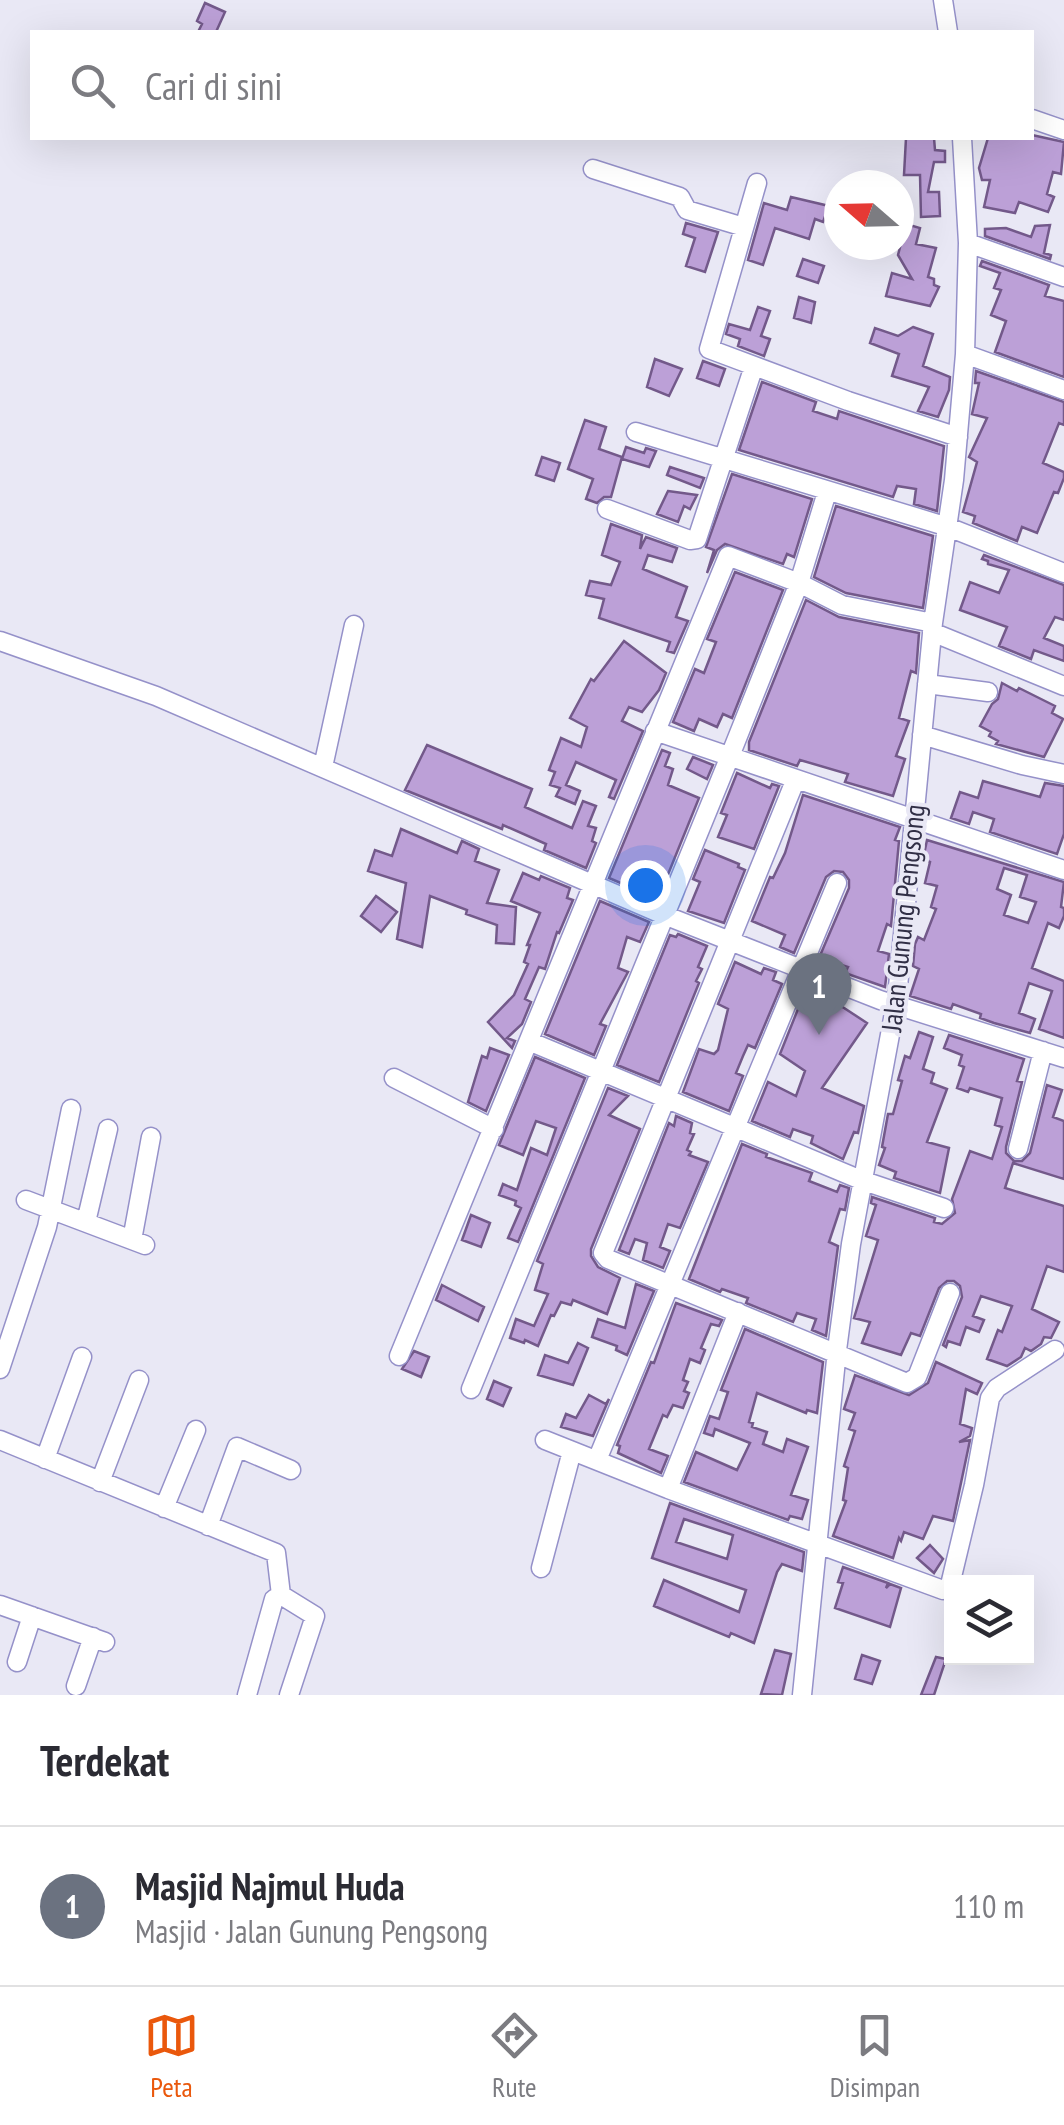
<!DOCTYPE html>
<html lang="id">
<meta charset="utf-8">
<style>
:root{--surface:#fff;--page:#f2f2f3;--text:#2b2b33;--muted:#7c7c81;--line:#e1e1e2;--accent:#ea580c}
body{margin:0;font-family:"PT Sans Narrow",sans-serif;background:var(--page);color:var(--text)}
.controls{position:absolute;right:30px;bottom:30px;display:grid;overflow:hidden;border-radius:0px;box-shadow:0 10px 40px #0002}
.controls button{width:90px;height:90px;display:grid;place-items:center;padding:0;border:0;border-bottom:2px solid var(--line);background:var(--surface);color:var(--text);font:50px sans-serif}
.compass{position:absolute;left:824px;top:170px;width:90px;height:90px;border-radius:50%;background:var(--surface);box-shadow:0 10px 40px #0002;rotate:290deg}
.you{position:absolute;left:645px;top:885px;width:35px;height:35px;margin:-25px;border:8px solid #fff;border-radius:50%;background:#1a73e8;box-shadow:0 0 0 15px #1a73e833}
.badge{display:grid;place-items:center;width:65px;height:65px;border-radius:50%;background:var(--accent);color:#fff;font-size:32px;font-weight:700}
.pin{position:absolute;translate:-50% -82px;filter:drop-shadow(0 2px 5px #0008)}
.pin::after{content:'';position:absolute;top:52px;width:35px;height:30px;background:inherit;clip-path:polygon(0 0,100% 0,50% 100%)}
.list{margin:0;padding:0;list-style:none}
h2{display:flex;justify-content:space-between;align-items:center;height:130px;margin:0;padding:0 40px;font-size:42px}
h2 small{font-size:32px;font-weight:400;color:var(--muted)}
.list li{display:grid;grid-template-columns:65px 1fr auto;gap:30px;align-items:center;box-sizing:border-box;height:160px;padding:0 40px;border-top:2px solid var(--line)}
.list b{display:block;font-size:38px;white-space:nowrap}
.list p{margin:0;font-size:32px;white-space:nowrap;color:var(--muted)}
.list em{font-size:32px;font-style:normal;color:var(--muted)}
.icon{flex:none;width:55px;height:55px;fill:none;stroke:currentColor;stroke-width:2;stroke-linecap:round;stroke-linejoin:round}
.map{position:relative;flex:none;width:1064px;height:1695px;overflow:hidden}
.search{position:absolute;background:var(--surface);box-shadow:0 10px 40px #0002;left:30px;right:30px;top:30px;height:110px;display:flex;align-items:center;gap:25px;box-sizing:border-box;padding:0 35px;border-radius:0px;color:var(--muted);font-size:38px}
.sheet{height:290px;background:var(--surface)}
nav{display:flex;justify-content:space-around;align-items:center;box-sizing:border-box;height:140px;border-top:2px solid var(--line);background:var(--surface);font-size:28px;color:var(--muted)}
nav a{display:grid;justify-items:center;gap:5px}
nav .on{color:var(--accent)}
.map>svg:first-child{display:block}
</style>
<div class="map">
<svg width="1064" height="1695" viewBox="0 0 1064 1695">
<rect width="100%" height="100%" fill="#e9e8f5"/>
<path fill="#bca0d7" stroke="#73598a" stroke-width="2.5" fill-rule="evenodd" d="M205,3L225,12L216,32H198L202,24L197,21Z
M1032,135L1064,142L1061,174L1053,172L1047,194L1054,197L1048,212L1019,202L1015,213L984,207L990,180H982L979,168L988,138H1032Z
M906,138H934L935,150L945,151V162H934L928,192H939L940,216L921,217L920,175H904Z
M791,197L829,206L823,222L815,219L809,239L775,228L763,265L748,260L764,203L787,210Z
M686,223L718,232L705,272L686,266L695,238L683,234Z
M906,224L920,228L916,244L936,248L928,277L934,279V285L939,287L930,306L886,296L892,273L912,279L898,255Z
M1050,225L1044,253L1051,255L1050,259L985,236V229L1006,228L1031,237L1035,226Z
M803,259L824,266L818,283L797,276Z
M982,261L1049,285L1045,296L1064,301V377L995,352L1006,321L991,315L1001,290L994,288L1000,273L980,266Z
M799,297L815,302L811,323L794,318Z
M758,307L770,311L761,336L770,339L764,356L738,346L740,339L726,334L729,324L750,330Z
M913,327L933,334L923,366L950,377L949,390L938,417L918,411L929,387L892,376L899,354L870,343L875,328L898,336Z
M655,359L682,369L669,396L647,387Z
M703,361L725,369L719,386L697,378Z
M976,371L1064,402V425L1059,423L1043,463L1064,472V478L1058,493L1054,492L1037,533L1022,527L1017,541L973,523L975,516L963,512L977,462L969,457L987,418L972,414L979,383H975Z
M762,382L816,402L813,411L837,419L839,411L944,446L937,511L914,504L916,489L897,486L893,497L739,450Z
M585,420L606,427L599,449L622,457L611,497H604L597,503L586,499L593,479L568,469Z
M626,447L644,453L646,448L656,451L649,467L622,459Z
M542,457L560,463L554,481L536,475Z
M670,467L704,478L700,488L667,475Z
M732,474L812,499L794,557L787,554L783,564L725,544L717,550L707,573L714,550L706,547Z
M668,491L697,495L690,509L684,506L678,522L657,514Z
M836,506L933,536L923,608L846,593L814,577Z
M611,524L642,535L640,549L646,537L677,548L672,562L648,555L643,569L687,587L676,617L688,621L674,653L667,651L670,642L599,618L604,599L586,595L590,581L611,585L620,562L602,555Z
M984,555L1064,585V620L1055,617L1044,638L1064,646V661L1034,650L1031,659L999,646L1007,627L960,610L970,582L999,593L1009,570L988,564V561L982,559Z
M735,572L783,590L732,718L723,714L717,727L699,719L694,731L673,722L695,669L704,673L716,642L707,639Z
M806,600L839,617L919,633L916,673L911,671L899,718L909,721L896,756L905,759L893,796L845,782L848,774L800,760L797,766L749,750V742Z
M624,641L666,673L659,690L642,712L629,707L622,721L643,731L614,799L609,797L616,780L576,762L566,785L580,791L575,804L556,796L560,788L550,785L555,772L549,770L561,738L581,747L587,727L570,718L591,679L594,681Z
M1002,683L1017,691L1019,688L1055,706L1052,713L1063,719L1044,757L996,744L998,741L989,736L991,732L980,726L992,704L998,699Z
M427,745L532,789L525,807L572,828L583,801L596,806L588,826L596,828L592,841L596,843L586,868L544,850L546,844L503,825L502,829L405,790Z
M662,750L670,753L665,766L673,769L668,785L699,798L658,899L609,878Z
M693,757L713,765L707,779L687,769Z
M737,773L770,788L772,784L779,786L754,849L718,837L727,815L721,813Z
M983,781L1040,797L1045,783L1064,786V834L1057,854L990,832L994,819L973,812L969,824L951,818L960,792L978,798Z
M803,795L900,827L895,840L899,841L891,926L887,924L878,951L889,954L885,987L845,973L848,967L819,958L849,888V880L843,872L834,871L826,877L794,953L780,947L785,935L752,921L770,877L773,878L785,853Z
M401,829L457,853L462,841L479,849L475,861L499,870L487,903L516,907L514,944L496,943L497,925L466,914L467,910L430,896L422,947L397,939L406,883L368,871L375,850L392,856Z
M927,840L1064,882L1061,907L1064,908V916L1059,928L1048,923L1032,968L1064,981V1038L1039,1029L1052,991L1029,983L1019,1013L1035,1019L1030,1033L994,1023L980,1018L981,1014L953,1004L951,1009L910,996L919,969L913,966L915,944L918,937L924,940L936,909L931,907L937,886L925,883L930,862L923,859ZM1004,868L1027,875L1020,897L1036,902L1028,923L1004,915L1011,895L997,889Z
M705,850L739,864L738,867L745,870L724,923L688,911L700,882L693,879Z
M523,873L539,880L541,876L570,888L567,898L573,900L559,933L557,932L545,969L539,967L525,999L531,1002L522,1024L507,1038L515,1041L512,1048L488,1022L514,995L528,964L524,962L530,945H527L540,913L511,901Z
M376,896L397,912L381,932L361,916Z
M600,901L649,922L640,942L627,937L618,968L628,972L600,1024L606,1026L594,1055L545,1034Z
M678,934L707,946L698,967L702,969L696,981L699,983L659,1082L617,1065L670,935L676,937Z
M735,962L761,974L764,968L776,972L773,980L782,984L755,1048L748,1045L743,1056L736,1073L743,1076L729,1111L683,1092L699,1049L714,1054L718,1050L728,1009L718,1004Z
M812,987L867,1023L822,1088L864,1106L858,1133L854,1132L843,1159L811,1143L813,1136L793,1129L790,1137L752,1121L768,1082L796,1096L805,1071L780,1054L804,994Z
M919,1032L933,1037L923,1069L934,1073L931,1083L947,1089L927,1142L949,1148L940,1193L894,1178L896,1172L879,1165L885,1148L882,1147L888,1114H893L902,1081L898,1080L905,1056L910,1058Z
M949,1035L1024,1059L1017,1081L1022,1082L1006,1147V1153L1014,1161H1022L1030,1153L1047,1085L1062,1090L1053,1117L1064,1121V1179L1013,1163L1005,1188L1064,1206V1272L1047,1266L1032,1309L1059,1322L1051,1338L1044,1337L1041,1344L1031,1351L1025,1348L1021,1357L1007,1366L987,1359L998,1330L1002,1332L1012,1306L981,1296L973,1316L984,1320L979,1332L966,1327L960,1345L948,1341L946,1347L943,1345L962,1297L960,1286L954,1281H947L939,1288L920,1336L911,1333L901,1355L862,1343L870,1322L854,1318L878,1240L866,1236L876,1205L871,1203L872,1197L935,1218L934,1222L942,1224L955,1213L952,1199L970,1151L992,1159L1002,1127L995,1125L1002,1098L970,1088L968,1092L957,1088L964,1067L959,1065L962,1055L944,1048Z
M490,1048L509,1055L486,1111L468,1102L482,1056L487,1058Z
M535,1057L585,1078L518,1242L508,1238L521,1208L515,1205L516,1201L499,1195L503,1184L517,1190L531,1148L547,1155L556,1128L536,1121L523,1155L499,1145Z
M608,1088L628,1096L609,1115L640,1129L591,1249V1256L598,1267L620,1278L607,1314L573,1300L571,1305L561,1302L554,1316L551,1315L538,1346L525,1340L524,1343L510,1338L516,1319L534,1326L548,1294L535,1290L543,1264L537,1261Z
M676,1116L692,1123L690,1133L694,1134L687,1150L691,1152L689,1155L708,1162L680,1228L668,1224L660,1247L670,1251L663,1268L643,1260L647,1243L635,1239L629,1254L619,1250L669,1123L674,1126Z
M742,1144L767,1154L766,1157L812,1173L809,1181L837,1192L840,1185L849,1188L845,1210L840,1209L829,1242L838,1246L826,1336L812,1330L816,1319L797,1313L793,1322L746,1303L748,1298L722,1289L720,1292L689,1279Z
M471,1215L490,1223L481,1247L462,1240Z
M636,1284L654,1291L627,1355L616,1350L617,1346L592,1337L598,1319L625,1328Z
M442,1285L484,1307L478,1321L436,1300Z
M676,1303L722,1320L719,1326L711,1324L701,1348L705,1350L700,1363L690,1359L683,1380L688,1382L684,1391L689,1393L683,1408L673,1405L667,1417L663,1415L649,1449L668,1456L661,1473L618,1453L620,1446L617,1445L651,1362L654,1363Z
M745,1329L823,1362L817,1413L807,1410L806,1413L757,1393L749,1422L753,1423L752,1427L767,1432L763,1444L783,1452L787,1439L808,1447L791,1495L808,1500L802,1519L790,1516L788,1520L684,1482L696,1452L737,1470L750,1443L715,1429L713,1436L704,1433L710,1416L719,1419L728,1392L721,1390Z
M578,1343L588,1348L573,1385L538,1375L545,1355L568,1363Z
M414,1351L429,1357L421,1377L402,1369Z
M936,1362L982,1383L977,1394L966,1389L960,1424L972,1428L970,1436L959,1442L970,1440L953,1521L933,1516L923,1539L904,1532L901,1541L899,1538L893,1558L833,1536L846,1501L843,1500L848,1468L844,1466L855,1431L849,1429L855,1413L844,1409L855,1375L909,1395L928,1383Z
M494,1381L511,1388L503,1406L487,1399Z
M589,1395L606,1404L609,1399L593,1436L561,1427L566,1414L576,1418Z
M670,1503L804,1552L802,1571L782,1564L777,1572L754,1643L731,1633L729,1637L654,1606L664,1580L739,1612L746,1590L652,1558ZM684,1519L733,1535L727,1559L676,1542Z
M930,1545L943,1559L934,1573L917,1558Z
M843,1567L888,1583L886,1588L890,1584L901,1588L890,1627L835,1608L843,1583L838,1582Z
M775,1650L791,1654L782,1695L761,1694Z
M862,1655L880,1661L872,1684L855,1679Z
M936,1657L946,1659L934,1695H921Z"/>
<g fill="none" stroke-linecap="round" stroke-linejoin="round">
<g stroke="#9591c9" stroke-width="21">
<path id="minor" d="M943,0L948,32
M1032,119L1064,130
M593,169L680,197L687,210L744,227
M757,183L709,349L848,401L958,437
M968,243L1064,277
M965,354L1064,390
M636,432L948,527L1064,573
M607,509L690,540L697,539L754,366
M932,632L1064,686
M0,641L156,696L664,915L880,1000L1064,1058
M927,684L988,692
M655,731L1064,870
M922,735L1022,765L1064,774
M323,767L354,625
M795,781L603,1253L608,1259L907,1383L917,1377L950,1293
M531,1042L861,1180L944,1208
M394,1078L494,1129
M1018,1149L1043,1051
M26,1200L145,1245
M86,1222L108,1129
M132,1240L151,1137
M738,1312L668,1489L943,1590L950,1585L974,1485L990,1398L997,1388L1055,1350
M399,1356L728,556L799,583L842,605L933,623
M0,1369L47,1227L71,1109
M471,1389L730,756L799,583L827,492
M0,1440L276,1553L281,1595L274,1599L247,1695
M545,1440L668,1489
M45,1459L82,1357
M597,1460L837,883
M100,1482L139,1380
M164,1508L196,1430
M208,1526L237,1447L291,1470
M541,1568L572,1451
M281,1595L315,1616L289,1695
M0,1605L105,1642
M17,1662L32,1616
M76,1686L93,1637
M802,1695L837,1350L851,1244L897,997L933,623L954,480L965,354L968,243L962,138"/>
</g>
<use href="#minor" stroke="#fff" stroke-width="18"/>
</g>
<g text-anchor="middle" stroke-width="8" stroke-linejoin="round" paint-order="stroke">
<g font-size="28" fill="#312f46" stroke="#e9e8f5">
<text transform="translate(903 918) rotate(-84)" y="10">Jalan Gunung Pengsong</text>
</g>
</g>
</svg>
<div class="controls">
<button><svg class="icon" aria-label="layers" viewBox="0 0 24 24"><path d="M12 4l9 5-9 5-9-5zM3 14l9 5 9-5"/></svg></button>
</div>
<svg class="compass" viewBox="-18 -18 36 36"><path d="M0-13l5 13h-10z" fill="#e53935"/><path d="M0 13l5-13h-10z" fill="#7c7c81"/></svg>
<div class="you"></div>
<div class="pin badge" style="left:819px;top:1035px;background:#6b7280">1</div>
<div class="search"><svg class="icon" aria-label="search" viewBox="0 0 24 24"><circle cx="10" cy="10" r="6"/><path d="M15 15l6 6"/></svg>Cari di sini</div>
</div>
<section class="sheet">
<h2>Terdekat<small></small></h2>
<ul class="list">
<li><span class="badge" style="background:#6b7280">1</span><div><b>Masjid Najmul Huda</b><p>Masjid · Jalan Gunung Pengsong</p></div><em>110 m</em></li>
</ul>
</section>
<nav>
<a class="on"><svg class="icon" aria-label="map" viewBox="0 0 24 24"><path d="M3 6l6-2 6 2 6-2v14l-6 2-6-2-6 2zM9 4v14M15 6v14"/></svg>Peta</a>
<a><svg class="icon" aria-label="directions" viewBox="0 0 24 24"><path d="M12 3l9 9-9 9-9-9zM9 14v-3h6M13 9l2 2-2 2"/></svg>Rute</a>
<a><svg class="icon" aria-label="saved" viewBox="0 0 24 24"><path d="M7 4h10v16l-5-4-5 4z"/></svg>Disimpan</a>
</nav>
